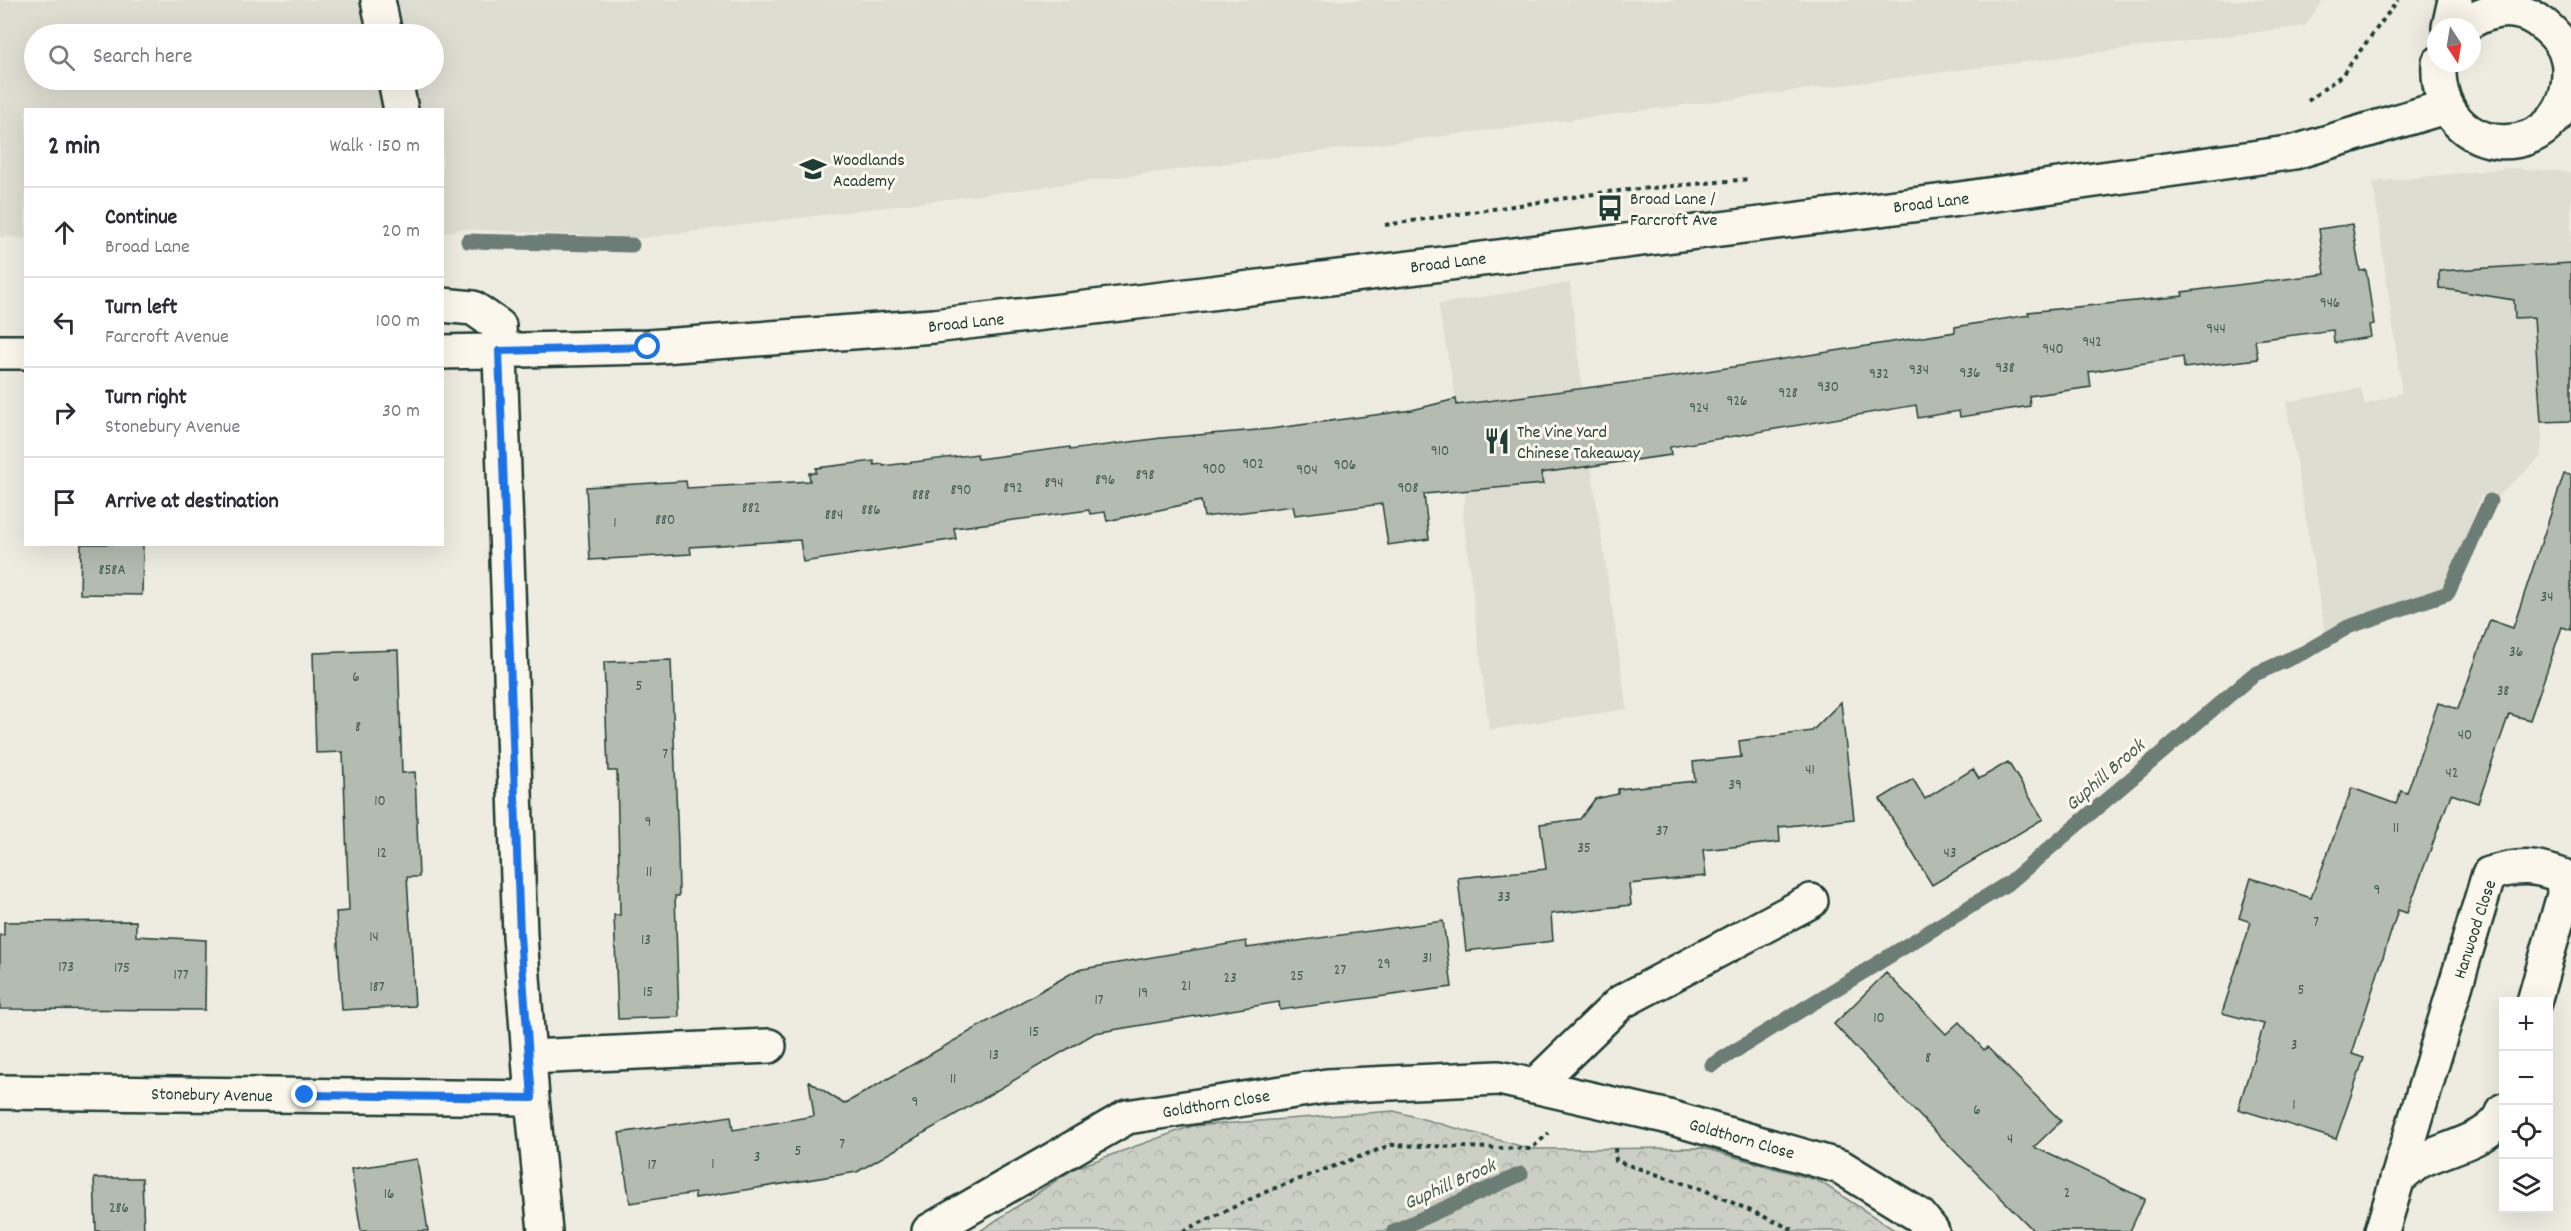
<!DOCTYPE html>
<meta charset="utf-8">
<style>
:root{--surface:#fff;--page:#f2f2f3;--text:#2b2b33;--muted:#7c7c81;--line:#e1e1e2}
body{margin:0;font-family:Dekko,sans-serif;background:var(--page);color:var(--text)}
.controls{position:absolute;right:18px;bottom:18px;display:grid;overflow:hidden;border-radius:0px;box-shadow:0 6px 24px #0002}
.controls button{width:54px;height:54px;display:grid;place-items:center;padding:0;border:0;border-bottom:2px solid var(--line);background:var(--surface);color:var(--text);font:30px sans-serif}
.compass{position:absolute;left:2427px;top:18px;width:54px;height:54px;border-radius:50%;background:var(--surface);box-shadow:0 6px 24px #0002;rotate:168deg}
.stop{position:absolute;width:18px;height:18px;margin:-14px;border:4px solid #1a73e8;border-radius:50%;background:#fff}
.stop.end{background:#1a73e8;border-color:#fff;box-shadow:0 2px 6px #0008}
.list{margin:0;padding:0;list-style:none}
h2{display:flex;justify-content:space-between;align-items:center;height:78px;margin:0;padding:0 24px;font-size:26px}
h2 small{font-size:20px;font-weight:400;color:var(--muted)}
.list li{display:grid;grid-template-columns:39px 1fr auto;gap:18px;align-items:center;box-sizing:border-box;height:90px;padding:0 24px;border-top:2px solid var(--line)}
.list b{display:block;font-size:22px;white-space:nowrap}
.list p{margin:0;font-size:20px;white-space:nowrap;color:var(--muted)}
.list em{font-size:20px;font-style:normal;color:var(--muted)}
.icon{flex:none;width:33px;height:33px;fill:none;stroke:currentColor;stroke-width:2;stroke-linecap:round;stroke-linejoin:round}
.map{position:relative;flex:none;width:2571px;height:1231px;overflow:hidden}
.search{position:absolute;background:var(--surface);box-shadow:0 6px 24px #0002;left:24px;top:24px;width:420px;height:66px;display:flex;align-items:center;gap:15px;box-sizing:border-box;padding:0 21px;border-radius:33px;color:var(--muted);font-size:22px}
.panel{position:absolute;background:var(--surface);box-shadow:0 6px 24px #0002;left:24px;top:108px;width:420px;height:438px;border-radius:0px}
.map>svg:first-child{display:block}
</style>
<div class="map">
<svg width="2571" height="1231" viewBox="0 0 2571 1231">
<defs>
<pattern id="forest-crowns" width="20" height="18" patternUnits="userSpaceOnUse" patternTransform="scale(1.5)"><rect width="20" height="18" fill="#cbcfc4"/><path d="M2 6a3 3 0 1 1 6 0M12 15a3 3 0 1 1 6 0" fill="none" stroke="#aeb3a9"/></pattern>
</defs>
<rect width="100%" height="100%" fill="#eeece1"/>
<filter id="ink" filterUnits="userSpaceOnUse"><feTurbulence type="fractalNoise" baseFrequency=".0167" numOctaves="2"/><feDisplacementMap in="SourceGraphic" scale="12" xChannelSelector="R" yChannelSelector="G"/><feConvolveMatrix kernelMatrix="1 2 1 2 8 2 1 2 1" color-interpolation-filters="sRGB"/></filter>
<g filter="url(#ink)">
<path fill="#ddddd2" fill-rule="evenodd" d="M0,0H2323L2305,26L642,238L460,229L443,233L442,110H26L25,238L0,237ZM34,34H434V80H34Z
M2511,168L2571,172V263L2498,268L2514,299L2515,318L2534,317L2542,438L2540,458L2497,497L2481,496L2446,594L2326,639L2286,402L2361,388L2365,405L2402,393L2373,182Z
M1570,283L1591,465L1627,709L1489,730L1463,515L1466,490L1456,399L1438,304Z"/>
<path fill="url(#forest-crowns)" stroke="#75867c" stroke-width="1.5" d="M1394,1111L1531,1149L1703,1148L1819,1181L1896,1231H980L1075,1168L1192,1126Z"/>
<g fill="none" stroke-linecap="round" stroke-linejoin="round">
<path stroke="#6c7d74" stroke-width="15" d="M468,241L632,245
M1712,1065L2010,882L2253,675L2305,652L2348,627L2448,593L2490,501
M1394,1231L1521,1174"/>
</g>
<path fill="#b4bbb0" stroke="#1f3d34" stroke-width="1.5" d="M2352,224L2360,271L2366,270L2374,324L2369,325L2371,337L2334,343L2333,330L2255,340L2258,359L2184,368L2183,357L2089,372L2091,387L2029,396L2030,406L1960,417L1959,411L1918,418L1916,405L1670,447L1671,455L1541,473L1543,484L1424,494L1429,539L1388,545L1382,504L1295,515L1293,506L1204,517L1201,501L1107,521L1105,512L1090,514L1089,510L954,528L956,539L803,562L800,540L690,547L691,554L590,560L586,487L686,481L687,488L810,481L809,473H816V468L874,461V465L883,464V466L977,454L978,459L1070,447V450L1161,438L1270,429L1412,410L1456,399L1457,405L1669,377L1955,332V327L2029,315L2028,312L2183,296L2182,292L2325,274L2319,229Z
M2571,263V421L2541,422L2534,317L2515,318L2514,300L2439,288V271Z
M2564,474L2571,475V630L2562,627L2530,720L2509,714L2478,803L2451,794L2407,913L2398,910L2352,1054L2364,1058L2336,1139L2238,1109L2264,1024L2222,1013L2251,922L2239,918L2251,878L2311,898L2352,788L2396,804L2401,791L2407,793L2438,703L2458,709L2490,620L2513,628Z
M81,544H143L142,595L80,594Z
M398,650L402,773L415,772L419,877H407L415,1006L342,1010L336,912L349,911L343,752L316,753L313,653Z
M671,660L678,845L679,896H675L679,1017L618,1019L614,915H620L617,771H608L604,662Z
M1841,702L1854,819L1779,827L1780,842L1703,850L1706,876L1629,884L1631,905L1551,914L1553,941L1466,951L1458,878L1546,869L1540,824L1580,819L1595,799L1618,794V789L1695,781L1693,762L1741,757L1739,741L1812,731Z
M2008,762L2043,819L1932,885L1880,799L1913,779L1925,799L1973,769L1979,779Z
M136,921V936L206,940L205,1010L0,1009V935H4V922Z
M1443,921L1452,987L1280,1010L1279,1002L1095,1033L857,1172L695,1198V1193L630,1203L619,1133L731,1116L733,1130L814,1116L809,1081L844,1104L1077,970L1246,941L1247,948Z
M1886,973L1946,1034L1959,1022L1984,1050L1987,1047L2061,1121L2034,1147L2145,1199L2130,1231H2034L1907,1103L1834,1024Z
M417,1159L428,1231H361L351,1169Z
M94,1178H142L144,1231H96Z"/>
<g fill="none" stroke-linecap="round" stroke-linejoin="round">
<g stroke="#1f3d34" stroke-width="38">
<path id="minor" d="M378,0L385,34
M2449,27L2455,0
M2439,63C2434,166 2569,167 2569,72C2570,50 2555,32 2537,20C2511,3 2485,11 2461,27
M395,80L401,110
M442,305L473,308L499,326L520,936L532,1098L545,1231
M0,352H26
M442,352L648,347L934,326L1179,297L1952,200L2295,152L2445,107
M529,1057L769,1046
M1534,1086L1621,1002L1811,901
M0,1092L532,1098
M2397,1179C2405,1174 2412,1166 2420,1161C2444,1148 2495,1140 2504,1110
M929,1231L1127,1117L1327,1086L1499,1078L1665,1116L1841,1167L1920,1216L1932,1231
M2382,1231L2489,874C2518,865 2534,865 2563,876L2564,895L2534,1002"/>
</g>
<path stroke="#1f3d34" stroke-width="4" stroke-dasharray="4.5 4.5" stroke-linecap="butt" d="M2308,101L2342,75L2398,0
M1385,225L1607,192L1750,179
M1615,1148L1616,1161L1704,1190L1796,1231
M1183,1231L1270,1190L1391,1145L1531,1149L1549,1133"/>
<use href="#minor" stroke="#fbf7ec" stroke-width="33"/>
</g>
</g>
<g fill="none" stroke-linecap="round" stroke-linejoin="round" filter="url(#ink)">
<path stroke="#1a73e8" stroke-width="8" d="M305,1095L532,1098L520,936L499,351L648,347"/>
</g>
<defs>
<g id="school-bare" transform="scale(2.07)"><path d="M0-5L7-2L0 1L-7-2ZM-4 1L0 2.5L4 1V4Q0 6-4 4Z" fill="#1f3d34" stroke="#fbf7ec" stroke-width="2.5" paint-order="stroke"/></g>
<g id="bus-bare" transform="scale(2.07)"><path d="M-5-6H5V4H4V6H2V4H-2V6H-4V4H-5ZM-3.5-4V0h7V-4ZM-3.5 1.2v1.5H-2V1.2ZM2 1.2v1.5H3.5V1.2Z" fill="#1f3d34" stroke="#fbf7ec" stroke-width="2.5" paint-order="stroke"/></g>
<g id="restaurant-bare" transform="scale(2.07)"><path d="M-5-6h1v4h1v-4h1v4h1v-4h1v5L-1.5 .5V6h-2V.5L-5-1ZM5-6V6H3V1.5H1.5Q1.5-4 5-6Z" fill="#1f3d34" stroke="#fbf7ec" stroke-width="2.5" paint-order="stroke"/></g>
</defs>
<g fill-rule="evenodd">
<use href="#school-bare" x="813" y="169"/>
<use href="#bus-bare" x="1610" y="208"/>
<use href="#restaurant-bare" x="1497" y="441"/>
</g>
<g text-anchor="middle" stroke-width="6" stroke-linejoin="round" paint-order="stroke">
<g font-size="15" fill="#445c53">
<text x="2330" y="307">946</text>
<text x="2216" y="333">944</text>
<text x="2092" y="346">942</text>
<text x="2053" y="353">940</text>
<text x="2005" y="372">938</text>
<text x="1919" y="374">934</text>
<text x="1970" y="377">936</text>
<text x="1879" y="378">932</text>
<text x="1828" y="391">930</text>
<text x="1788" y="397">928</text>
<text x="1737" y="405">926</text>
<text x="1699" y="412">924</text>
<text x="1440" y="455">910</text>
<text x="1253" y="468">902</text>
<text x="1345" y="469">906</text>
<text x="1214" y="473">900</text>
<text x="1307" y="474">904</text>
<text x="1145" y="479">898</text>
<text x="1105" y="484">896</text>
<text x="1054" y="487">894</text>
<text x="1013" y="492">892</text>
<text x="1408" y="492">908</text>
<text x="961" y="494">890</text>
<text x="921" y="499">888</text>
<text x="751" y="512">882</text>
<text x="871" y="514">886</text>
<text x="834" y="519">884</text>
<text x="665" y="524">880</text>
<text x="615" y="527">1</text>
<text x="112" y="574">858A</text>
<text x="2547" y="601">34</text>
<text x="2516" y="656">36</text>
<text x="356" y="681">6</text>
<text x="639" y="690">5</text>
<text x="2503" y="695">38</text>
<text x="358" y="731">8</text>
<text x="2465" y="739">40</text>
<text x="665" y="758">7</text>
<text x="1810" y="774">41</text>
<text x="2452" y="777">42</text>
<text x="1735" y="789">39</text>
<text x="380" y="805">10</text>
<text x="648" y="826">9</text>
<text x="2396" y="832">11</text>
<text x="1662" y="835">37</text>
<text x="1584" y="852">35</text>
<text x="382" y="857">12</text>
<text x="1950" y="857">43</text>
<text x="649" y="876">11</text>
<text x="2377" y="894">9</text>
<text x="1504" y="901">33</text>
<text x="2316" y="926">7</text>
<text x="374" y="941">14</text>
<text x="646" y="944">13</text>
<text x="1427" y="962">31</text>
<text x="1384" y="968">29</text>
<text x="66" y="971">173</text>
<text x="122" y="972">175</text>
<text x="1340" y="974">27</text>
<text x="181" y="979">177</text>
<text x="1297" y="980">25</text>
<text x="1230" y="982">23</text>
<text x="1186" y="990">21</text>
<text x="377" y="991">187</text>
<text x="2301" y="994">5</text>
<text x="648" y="996">15</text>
<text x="1143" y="997">19</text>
<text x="1099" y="1004">17</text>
<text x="1879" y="1022">10</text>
<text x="1034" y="1036">15</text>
<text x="2294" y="1049">3</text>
<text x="994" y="1059">13</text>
<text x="1928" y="1062">8</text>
<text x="953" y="1083">11</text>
<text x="915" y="1106">9</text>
<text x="2294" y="1109">1</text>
<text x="1977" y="1114">6</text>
<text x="2010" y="1143">4</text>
<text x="842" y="1148">7</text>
<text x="798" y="1155">5</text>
<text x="757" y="1161">3</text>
<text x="713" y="1168">1</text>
<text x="652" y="1169">17</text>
<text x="2067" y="1197">2</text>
<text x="389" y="1198">16</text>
<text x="119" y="1212">286</text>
</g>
<g font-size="18" fill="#1f3d34" stroke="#fbf7ec" text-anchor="start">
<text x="833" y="165">Woodlands<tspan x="833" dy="21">Academy</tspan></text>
<text x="1630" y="204">Broad Lane /<tspan x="1630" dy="21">Farcroft Ave</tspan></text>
<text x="1517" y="437">The Vine Yard<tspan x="1517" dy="21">Chinese Takeaway</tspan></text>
</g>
<g font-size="18" fill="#1f3d34" stroke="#fbf7ec">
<text transform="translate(1931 202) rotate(-7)" y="6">Broad Lane</text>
<text transform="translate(1448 262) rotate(-7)" y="6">Broad Lane</text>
<text transform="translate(966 322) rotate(-6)" y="6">Broad Lane</text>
<text transform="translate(2474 929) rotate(-72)" y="6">Hanwood Close</text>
<text transform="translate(212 1094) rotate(1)" y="6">Stonebury Avenue</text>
<text transform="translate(1216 1103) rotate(-9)" y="6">Goldthorn Close</text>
<text transform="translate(1742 1138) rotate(16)" y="6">Goldthorn Close</text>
</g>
<g font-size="20" font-style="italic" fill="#455d54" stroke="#fbf7ec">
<text transform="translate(2104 774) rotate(-41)" y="7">Guphill Brook</text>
<text transform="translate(1449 1183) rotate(-24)" y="7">Guphill Brook</text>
</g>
</g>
</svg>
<div class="controls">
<button>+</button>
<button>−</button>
<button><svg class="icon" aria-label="locate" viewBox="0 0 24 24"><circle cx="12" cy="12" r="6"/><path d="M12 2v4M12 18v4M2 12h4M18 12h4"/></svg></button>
<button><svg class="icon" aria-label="layers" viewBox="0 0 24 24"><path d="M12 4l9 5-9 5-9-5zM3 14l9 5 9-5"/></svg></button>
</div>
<svg class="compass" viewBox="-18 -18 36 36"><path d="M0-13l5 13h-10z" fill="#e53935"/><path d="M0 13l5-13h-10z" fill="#7c7c81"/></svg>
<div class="stop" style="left:648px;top:347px"></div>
<div class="stop end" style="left:305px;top:1095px"></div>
<div class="search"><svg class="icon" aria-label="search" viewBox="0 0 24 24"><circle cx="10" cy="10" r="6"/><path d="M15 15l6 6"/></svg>Search here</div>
<section class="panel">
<h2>2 min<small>Walk · 150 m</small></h2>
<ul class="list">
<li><svg class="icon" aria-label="ahead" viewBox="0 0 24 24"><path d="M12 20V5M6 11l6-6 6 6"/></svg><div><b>Continue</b><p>Broad Lane</p></div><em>20 m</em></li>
<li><svg class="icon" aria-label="left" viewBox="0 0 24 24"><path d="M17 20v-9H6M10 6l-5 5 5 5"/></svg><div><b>Turn left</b><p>Farcroft Avenue</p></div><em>100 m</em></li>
<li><svg class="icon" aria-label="right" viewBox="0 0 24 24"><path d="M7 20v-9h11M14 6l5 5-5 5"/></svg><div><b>Turn right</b><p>Stonebury Avenue</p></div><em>30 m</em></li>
<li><svg class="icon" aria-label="arrive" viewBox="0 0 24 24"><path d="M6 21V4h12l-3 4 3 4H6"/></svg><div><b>Arrive at destination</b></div></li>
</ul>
</section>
</div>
